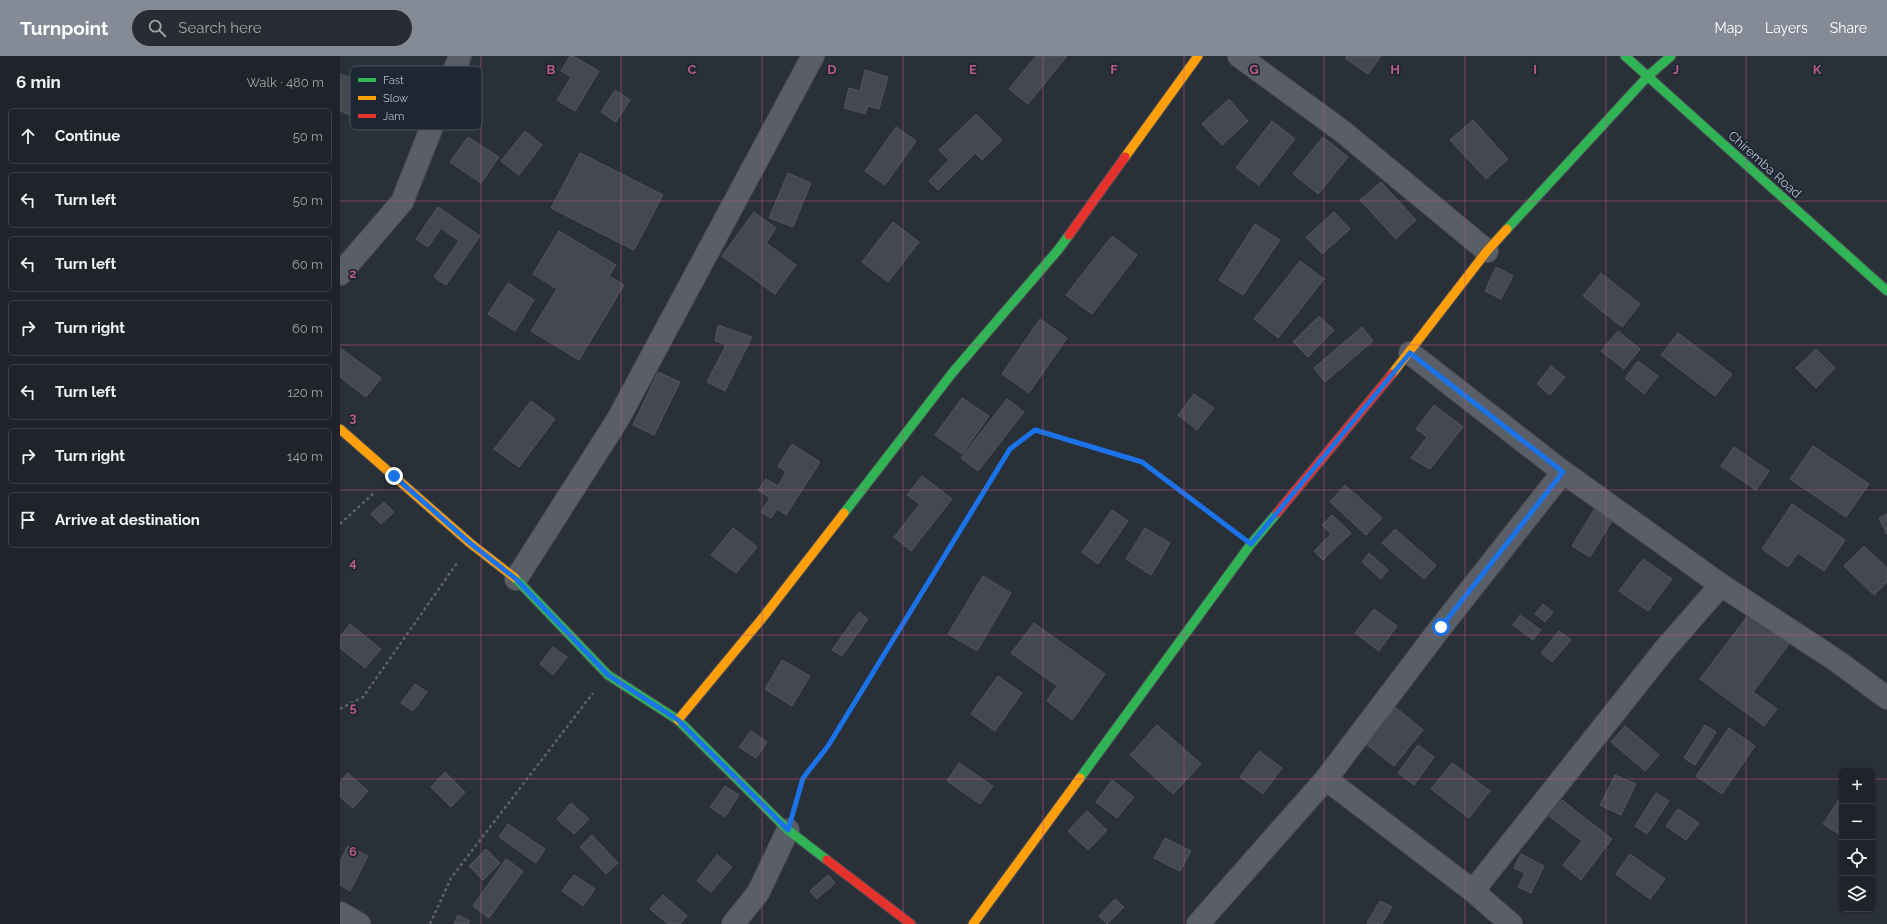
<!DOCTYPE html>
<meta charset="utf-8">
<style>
:root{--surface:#20242a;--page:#282c32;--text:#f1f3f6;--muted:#a2a4a8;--line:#3d4147;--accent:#848b96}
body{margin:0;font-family:Raleway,sans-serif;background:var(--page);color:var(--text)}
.controls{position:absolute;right:12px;bottom:12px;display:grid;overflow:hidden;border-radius:6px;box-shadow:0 1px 3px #0004}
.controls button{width:36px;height:36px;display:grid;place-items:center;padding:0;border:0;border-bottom:1px solid var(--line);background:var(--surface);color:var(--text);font:20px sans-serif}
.stop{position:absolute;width:12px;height:12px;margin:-9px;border:3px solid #1a73e8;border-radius:50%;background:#fff}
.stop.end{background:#1a73e8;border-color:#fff;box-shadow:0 1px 4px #0008}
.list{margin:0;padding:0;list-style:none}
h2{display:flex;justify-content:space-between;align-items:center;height:52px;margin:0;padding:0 16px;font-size:17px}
h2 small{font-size:13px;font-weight:400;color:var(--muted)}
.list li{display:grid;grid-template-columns:26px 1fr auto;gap:12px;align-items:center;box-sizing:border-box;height:56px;margin:0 8px 8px;padding:0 8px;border:1px solid var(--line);border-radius:6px}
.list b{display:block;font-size:15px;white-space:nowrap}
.list em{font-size:13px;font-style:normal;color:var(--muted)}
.icon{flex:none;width:22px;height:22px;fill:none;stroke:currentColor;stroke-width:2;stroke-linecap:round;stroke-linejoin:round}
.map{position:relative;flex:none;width:1547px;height:868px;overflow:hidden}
header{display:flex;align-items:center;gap:24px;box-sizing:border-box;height:56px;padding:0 20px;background:var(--accent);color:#fff}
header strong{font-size:19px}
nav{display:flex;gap:22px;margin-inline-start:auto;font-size:14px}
.search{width:280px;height:36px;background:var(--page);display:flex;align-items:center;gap:10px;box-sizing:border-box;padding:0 14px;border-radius:22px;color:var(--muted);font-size:15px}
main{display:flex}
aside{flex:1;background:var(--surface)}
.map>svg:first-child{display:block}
</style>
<header>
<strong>Turnpoint</strong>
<div class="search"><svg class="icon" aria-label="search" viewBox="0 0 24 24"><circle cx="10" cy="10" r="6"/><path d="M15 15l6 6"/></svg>Search here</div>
<nav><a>Map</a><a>Layers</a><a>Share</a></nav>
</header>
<main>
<aside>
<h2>6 min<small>Walk · 480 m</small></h2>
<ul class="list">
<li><svg class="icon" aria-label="ahead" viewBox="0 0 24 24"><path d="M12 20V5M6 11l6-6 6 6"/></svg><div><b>Continue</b></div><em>50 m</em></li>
<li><svg class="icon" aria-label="left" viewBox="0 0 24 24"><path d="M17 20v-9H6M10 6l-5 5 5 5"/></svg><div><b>Turn left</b></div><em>50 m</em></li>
<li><svg class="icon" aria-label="left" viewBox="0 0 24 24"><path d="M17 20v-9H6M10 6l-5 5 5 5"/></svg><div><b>Turn left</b></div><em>60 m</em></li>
<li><svg class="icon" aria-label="right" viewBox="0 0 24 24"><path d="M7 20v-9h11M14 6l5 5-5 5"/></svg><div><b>Turn right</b></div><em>60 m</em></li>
<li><svg class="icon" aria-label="left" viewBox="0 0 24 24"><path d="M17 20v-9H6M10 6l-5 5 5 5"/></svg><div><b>Turn left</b></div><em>120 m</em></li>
<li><svg class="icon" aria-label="right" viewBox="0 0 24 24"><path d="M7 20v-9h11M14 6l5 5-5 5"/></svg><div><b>Turn right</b></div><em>140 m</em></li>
<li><svg class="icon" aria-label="arrive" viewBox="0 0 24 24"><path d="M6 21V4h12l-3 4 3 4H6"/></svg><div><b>Arrive at destination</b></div></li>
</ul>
</aside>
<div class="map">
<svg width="1547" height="868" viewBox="0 0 1547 868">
<rect width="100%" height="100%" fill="#2a3038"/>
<path fill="#444950" stroke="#52575f" d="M230,0H233L259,15L235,55L217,44L231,21L221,15Z
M696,0H727L688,48L669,33Z
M1007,0H1041L1028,18L1005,2Z
M525,14L548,21L539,53L528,50L525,58L504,52L509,32L520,35Z
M0,18L53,37L40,70L0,55Z
M275,34L290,44L276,66L261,56Z
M889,43L908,65L882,89L862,68Z
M636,58L662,84L642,104L635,97L598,134L589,125L609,104L599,94Z
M1133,64L1168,103L1146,123L1110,84Z
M932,65L955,83L919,129L896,112Z
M556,71L576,85L545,129L525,115Z
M185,75L202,89L179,119L161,105Z
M128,81L159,101L141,127L110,106Z
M983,81L1008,101L978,138L953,118Z
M240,97L323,139L294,194L211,152Z
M448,117L471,127L453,171L429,162Z
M1041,126L1076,164L1056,183L1020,144Z
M98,151L140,180L106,229L94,221L119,185L101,172L88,191L76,183Z
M414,156L436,172L426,187L456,209L435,238L382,200Z
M994,156L1010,173L982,198L966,181Z
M553,166L579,186L548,226L522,206Z
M915,168L940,184L903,239L879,224Z
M219,175L276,209L269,220L284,229L239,304L191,275L217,233L193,218Z
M772,180L797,199L752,258L726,239Z
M960,205L984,223L938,282L914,263Z
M1156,211L1173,220L1161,243L1145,235Z
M1261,217L1300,248L1282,271L1243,240Z
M168,227L194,244L175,275L148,258Z
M979,260L994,274L968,301L953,286Z
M700,263L727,282L689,337L662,318Z
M378,269L412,281L385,335L367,326L386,289L375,285Z
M1022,271L1033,285L985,326L974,312Z
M1278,275L1300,293L1284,313L1261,295Z
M1338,277L1392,318L1375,340L1321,299Z
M0,292L41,322L26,341L0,321Z
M1476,293L1495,312L1476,332L1456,312Z
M1298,305L1318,320L1304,338L1285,322Z
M1211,310L1225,321L1210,339L1197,328Z
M318,316L340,326L314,379L293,369Z
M854,338L874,352L857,374L838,359Z
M622,342L649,360L622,398L595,379Z
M667,343L684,356L638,415L621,402Z
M191,345L215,363L179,411L154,393Z
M1094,349L1123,371L1090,413L1071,402L1087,381L1076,373Z
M452,388L480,406L446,459L437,453L431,462L421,456L430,442L418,434L426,423L438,430L446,416L438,410Z
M1473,390L1529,428L1506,461L1450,423Z
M1394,391L1429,415L1416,434L1381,410Z
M582,420L612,443L571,495L554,481L580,448L567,439Z
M1005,429L1042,462L1026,479L990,446Z
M44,446L54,456L41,468L31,458Z
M1452,448L1505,484L1484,515L1458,497L1448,511L1422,493Z
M772,454L788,465L758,508L742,496Z
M1254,454L1272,465L1250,501L1232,490Z
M1547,458V479L1539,462Z
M992,459L1011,477L983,504L974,495L991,478L982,469Z
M393,472L417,491L396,517L371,499Z
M805,472L830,487L811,519L786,503Z
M1055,473L1096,509L1084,523L1042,487Z
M1524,490L1547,512V526L1534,539L1504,510Z
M1029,497L1048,514L1041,523L1022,506Z
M1303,503L1332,523L1308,555L1279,535Z
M643,520L671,537L637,595L608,578Z
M1203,548L1213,556L1205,566L1195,558Z
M1034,553L1057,570L1039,595L1015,577Z
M519,556L528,563L502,600L492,594Z
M1409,558L1449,588L1413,636L1437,653L1424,670L1360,623Z
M1180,559L1201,574L1193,584L1173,569Z
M694,567L765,618L732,664L707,645L717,630L671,597Z
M10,568L41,593L25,612L0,592V581Z
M1219,575L1231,584L1212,606L1201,597Z
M213,591L227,601L213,619L200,608Z
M442,604L470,620L452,650L425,633Z
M658,620L682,637L655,675L631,658Z
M75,628L87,636L73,655L61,647Z
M1055,651L1083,674L1054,710L1026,688Z
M817,669L861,708L833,738L790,699Z
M1365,669L1376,676L1355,709L1344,702Z
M1285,670L1319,699L1305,715L1271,686Z
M1389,672L1415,690L1382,738L1356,720Z
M411,675L427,686L416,702L399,691Z
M1078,689L1094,701L1074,729L1058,717Z
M919,695L942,712L923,738L900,721Z
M619,707L653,730L640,748L607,725Z
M1112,707L1150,735L1129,762L1091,733Z
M105,716L125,736L111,751L91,731Z
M8,717L28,735L13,752L0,741V726Z
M1275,719L1296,728L1281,759L1260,749Z
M772,724L794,741L777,762L756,746Z
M385,730L399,739L385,761L370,751Z
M1316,737L1329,745L1307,778L1295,770Z
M1500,742L1502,744V780L1483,768Z
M1222,744L1272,783L1241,824L1223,809L1242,785L1209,760Z
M231,747L249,763L234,778L217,763Z
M1338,753L1359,767L1346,784L1326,770Z
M747,755L767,774L748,794L728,775Z
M168,768L205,793L196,807L159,781Z
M252,779L278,807L266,818L240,791Z
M825,782L851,795L840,815L814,802Z
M8,790L28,800L10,835L0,829V805Z
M146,793L160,807L143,824L129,810Z
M1181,798L1204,810L1191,837L1178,831L1185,817L1174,812Z
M1290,798L1325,823L1310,843L1276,818Z
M377,799L392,811L371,836L357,825Z
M166,803L183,815L149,862L133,850Z
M234,819L255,833L243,850L222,835Z
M488,819L495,827L477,843L470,835Z
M323,839L347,860L340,868H328L310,853Z
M775,843L784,851L767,868L759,860Z
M1040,845L1052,851L1042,868H1029L1027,867Z
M118,859L130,865L128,868H114Z"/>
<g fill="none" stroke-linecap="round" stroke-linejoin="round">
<g stroke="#484c53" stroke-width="24">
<path id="street" d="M899,0L1002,75L1147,195
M0,218L62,146L120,0
M1070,297L1223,416L1381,529L1497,605L1547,642
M176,523L278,363L473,0
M986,723L1133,835L1171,868
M1133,835L1325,593L1381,529
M0,857L19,868
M393,868L418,837L448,774
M858,868L986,723L1101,571L1223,416"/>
</g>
<g stroke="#484c53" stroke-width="11">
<path id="fast" d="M1285,0L1547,235
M1167,173L1308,20L1331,0
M504,457L613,316L718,194L729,179
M175,522L268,619L338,664L448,774L487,804
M740,722L911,488L937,457"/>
</g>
<g stroke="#484c53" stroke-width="11">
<path id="slow" d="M785,101L858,0
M1052,318L1147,195L1167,173
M0,373L130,487L175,522
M338,664L424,560L504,457
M633,868L740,722"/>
</g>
<g stroke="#484c53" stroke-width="11">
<path id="jam" d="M729,179L785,101
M937,457L1052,318
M487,804L571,868"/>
</g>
<path stroke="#5d636a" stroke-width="2.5" stroke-dasharray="3 3" stroke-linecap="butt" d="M0,468L35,436
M0,653L23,641L117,507
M456,748L463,722L488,690L670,393L695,374L801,406L892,474
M90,868L111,822L253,637"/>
<use href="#street" stroke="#5a5e66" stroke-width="22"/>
<use href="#fast" stroke="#30b455" stroke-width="9"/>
<use href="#slow" stroke="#ff9f0a" stroke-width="9"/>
<use href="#jam" stroke="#e5322d" stroke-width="9"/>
</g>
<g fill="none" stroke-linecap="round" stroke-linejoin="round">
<path stroke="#1a73e8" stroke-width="5" d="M54,420L130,487L176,523L268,619L338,664L448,774L463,722L488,690L670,393L695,374L802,406L911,488L1070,297L1223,416L1101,571"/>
</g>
<path fill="none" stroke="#bc5a87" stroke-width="1" stroke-opacity="0.55" d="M141,0V868M281,0V868M422,0V868M563,0V868M703,0V868M844,0V868M984,0V868M1125,0V868M1266,0V868M1406,0V868M0,145H1547M0,289H1547M0,434H1547M0,579H1547M0,723H1502M1532,723H1547"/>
<g text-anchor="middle" stroke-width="3.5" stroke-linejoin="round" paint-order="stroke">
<g font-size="13" fill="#b4bcc9" stroke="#1d2633">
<text transform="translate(1425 108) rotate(42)" y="5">Chiremba Road</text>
</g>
</g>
<rect x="10" y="10" width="132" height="64" rx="6" fill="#1d2633" stroke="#4a5360" stroke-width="1"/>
<rect x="18" y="22" width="18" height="4" fill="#30b455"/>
<rect x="18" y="40" width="18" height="4" fill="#ff9f0a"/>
<rect x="18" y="58" width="18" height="4" fill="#e5322d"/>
<g font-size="11" fill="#b4bcc9">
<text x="43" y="28">Fast</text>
<text x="43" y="46">Slow</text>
<text x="43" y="64">Jam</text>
</g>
<g font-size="13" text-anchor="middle" font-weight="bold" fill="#bc5a87" stroke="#1d2633" stroke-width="3.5" stroke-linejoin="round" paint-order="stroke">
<text x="211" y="18">B</text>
<text x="352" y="18">C</text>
<text x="492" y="18">D</text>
<text x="633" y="18">E</text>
<text x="774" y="18">F</text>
<text x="914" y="18">G</text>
<text x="1055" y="18">H</text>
<text x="1195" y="18">I</text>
<text x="1336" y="18">J</text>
<text x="1477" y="18">K</text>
<text x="13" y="222">2</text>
<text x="13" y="366">3</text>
<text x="13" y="511">4</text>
<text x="13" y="656">5</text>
<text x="13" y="800">6</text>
</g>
</svg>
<div class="controls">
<button>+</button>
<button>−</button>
<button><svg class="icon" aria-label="locate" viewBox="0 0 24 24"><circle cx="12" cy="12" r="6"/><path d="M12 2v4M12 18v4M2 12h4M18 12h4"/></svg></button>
<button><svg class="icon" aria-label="layers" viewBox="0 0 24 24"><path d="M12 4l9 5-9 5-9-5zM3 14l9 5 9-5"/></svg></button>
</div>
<div class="stop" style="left:1101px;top:571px"></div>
<div class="stop end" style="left:54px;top:420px"></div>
</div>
</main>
